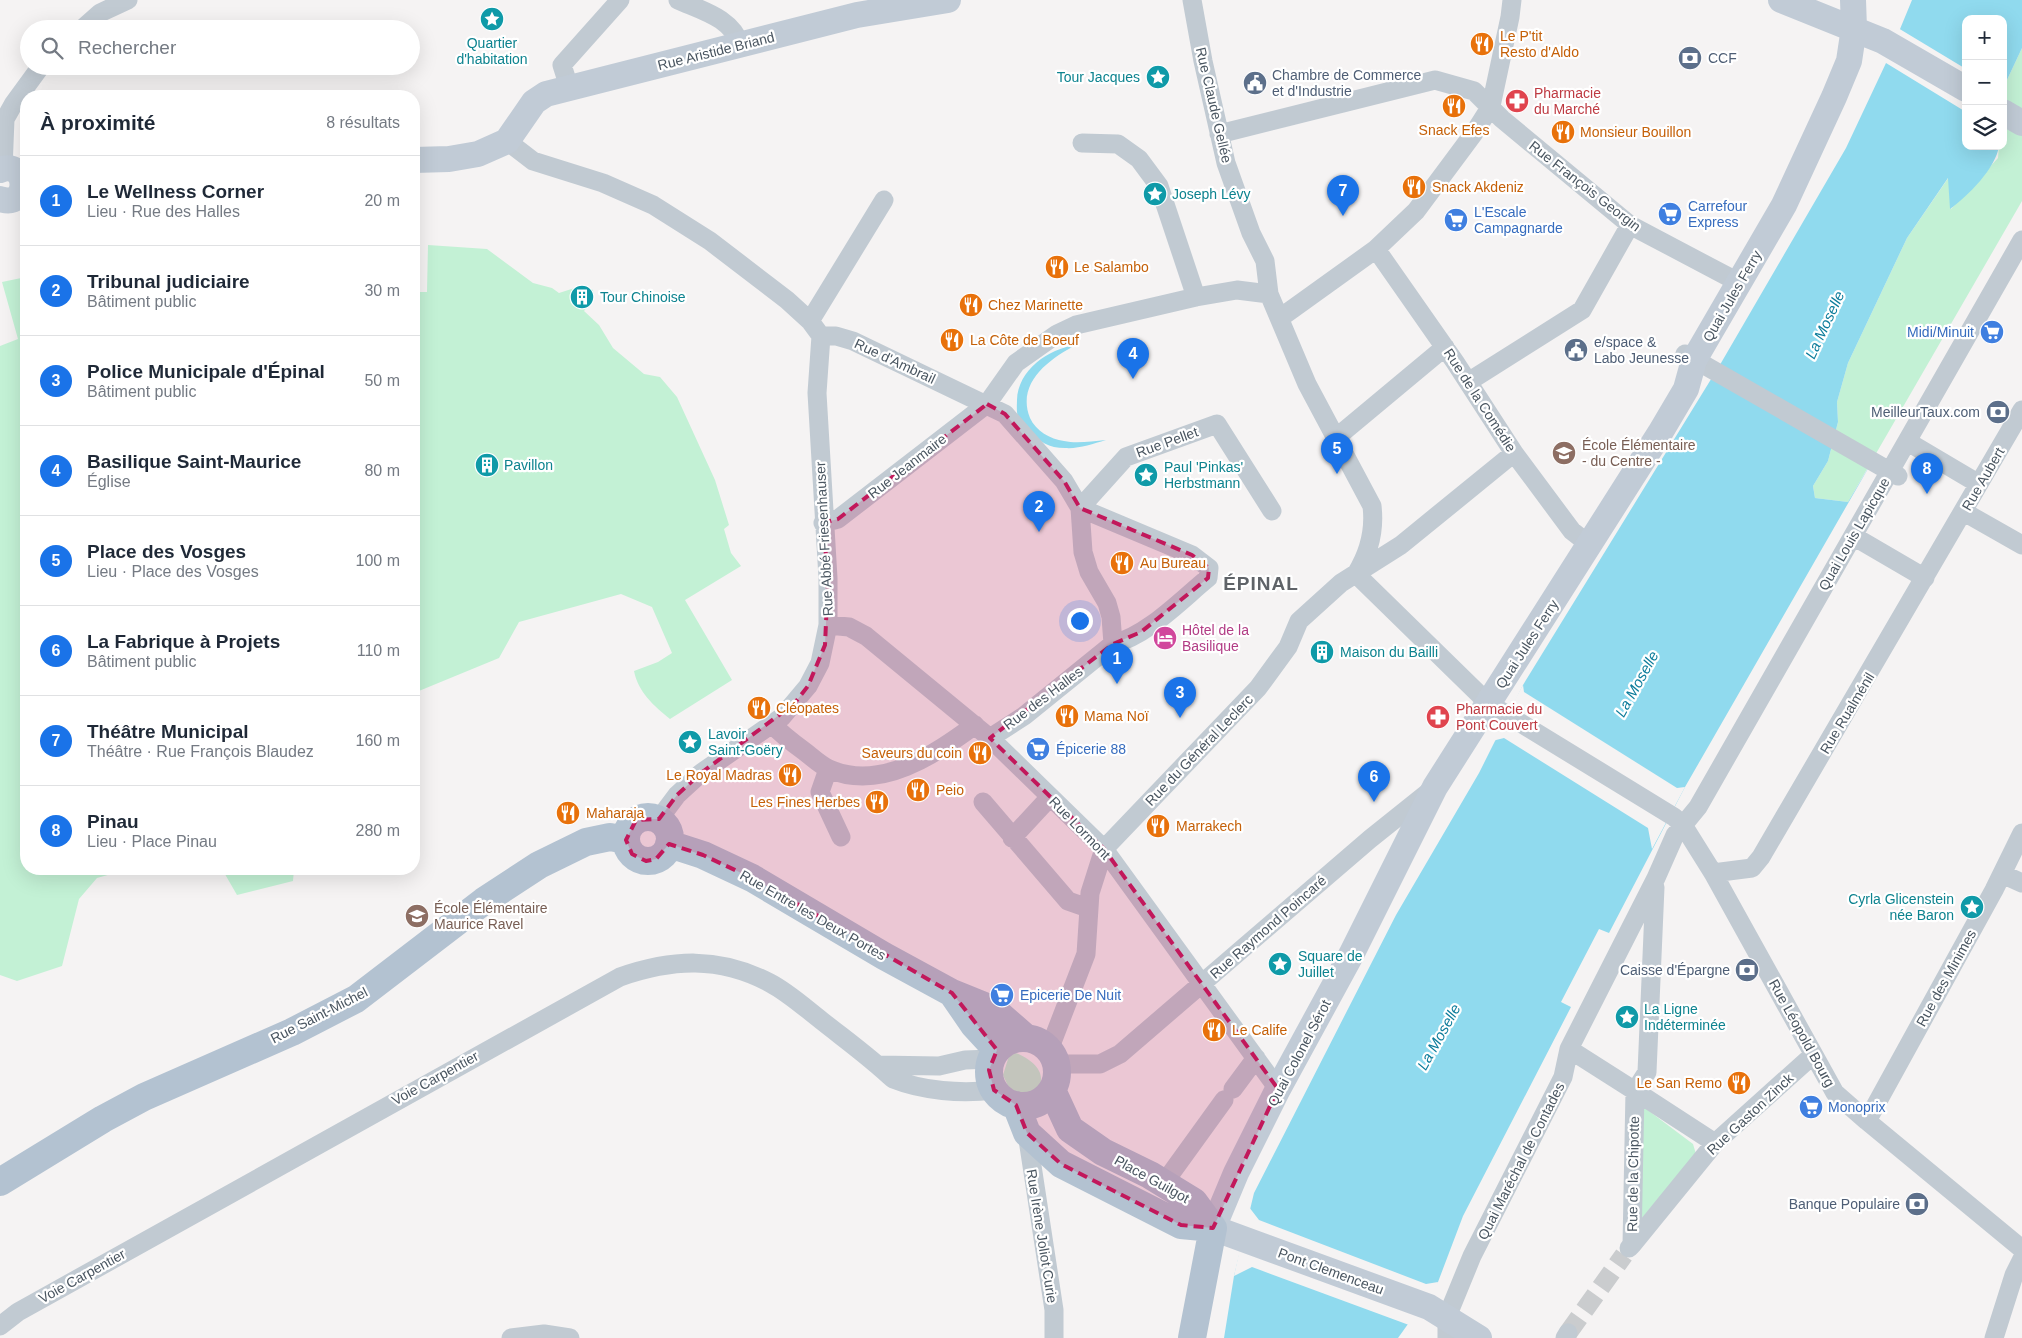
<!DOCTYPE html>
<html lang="fr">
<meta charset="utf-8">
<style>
:root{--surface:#fff;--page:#f2f2f3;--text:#1f2937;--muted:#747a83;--line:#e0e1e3;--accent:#1a73e8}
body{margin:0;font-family:Helvetica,sans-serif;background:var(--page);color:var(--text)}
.controls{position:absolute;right:15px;top:15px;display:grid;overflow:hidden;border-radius:10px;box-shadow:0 5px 20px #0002}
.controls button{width:45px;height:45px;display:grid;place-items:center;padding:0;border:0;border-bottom:1px solid var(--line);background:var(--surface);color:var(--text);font:25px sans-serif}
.you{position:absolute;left:1079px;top:620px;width:18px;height:18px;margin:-12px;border:4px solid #fff;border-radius:50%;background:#1a73e8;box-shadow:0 0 0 8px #1a73e833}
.badge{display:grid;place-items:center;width:32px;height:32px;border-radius:50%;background:var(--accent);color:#fff;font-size:16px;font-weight:700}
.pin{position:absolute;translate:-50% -41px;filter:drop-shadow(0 1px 2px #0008)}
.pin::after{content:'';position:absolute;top:26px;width:18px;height:15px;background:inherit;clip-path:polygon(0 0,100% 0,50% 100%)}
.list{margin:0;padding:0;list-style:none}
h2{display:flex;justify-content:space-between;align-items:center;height:65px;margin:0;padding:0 20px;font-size:21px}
h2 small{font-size:16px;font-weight:400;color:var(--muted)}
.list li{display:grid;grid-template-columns:32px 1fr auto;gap:15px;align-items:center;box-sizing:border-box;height:90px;padding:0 20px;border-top:1px solid var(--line)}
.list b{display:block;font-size:19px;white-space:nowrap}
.list p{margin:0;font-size:16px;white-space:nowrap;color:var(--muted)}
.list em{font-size:16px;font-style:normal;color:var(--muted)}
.icon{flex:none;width:28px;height:28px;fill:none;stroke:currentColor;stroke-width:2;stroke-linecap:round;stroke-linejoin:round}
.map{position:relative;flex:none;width:2022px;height:1338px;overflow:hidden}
.search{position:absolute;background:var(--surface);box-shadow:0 5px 20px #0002;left:20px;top:20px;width:400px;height:55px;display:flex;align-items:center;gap:12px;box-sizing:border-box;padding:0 18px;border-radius:28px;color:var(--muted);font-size:19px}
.panel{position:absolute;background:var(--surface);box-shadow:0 5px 20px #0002;left:20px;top:90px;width:400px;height:785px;border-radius:20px}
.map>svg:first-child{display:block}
</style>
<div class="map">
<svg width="2022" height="1338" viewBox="0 0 2022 1338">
<rect width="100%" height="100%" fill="#f5f3f3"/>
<path fill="#c3f1d5" d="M2022,48V201L1848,502L1815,498L1813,486L1828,461L1838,422L1837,402L1848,363L1907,238L1949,177L1951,209L1998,158L1999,146H2003V113L2007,80Z
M428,245L487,249L533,283L552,288L559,293L584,285L593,290L594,298L584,311L599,325L613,348L644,374L660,377L677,397L715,480L729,525L724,529L731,553L741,566L685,600L732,680L670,719C654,706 638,692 634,671L658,662L672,653L652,607L621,594L519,622L499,658L414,693V292H427Z
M26,277V869H129L97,878L79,899L62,966L17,981L0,975V346L18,339L2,282Z
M222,869H294L293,881L237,895Z
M1016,1053C1035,1061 1050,1075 1035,1094L1021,1096L1008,1086L1003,1075L1009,1056Z
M1637,1102L1693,1144L1696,1154L1638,1223Z"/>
<path fill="#90daee" d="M1912,0H2022V48L2007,80L2003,113V19H1966V146H1999C1996,168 1968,196 1950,209L1948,178L1907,238L1848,363L1837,402L1838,422L1828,461L1813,486L1815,498L1848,502L1877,453L1685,787L1609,933L1599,929L1561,1002L1571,1007L1463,1216L1438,1282L1398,1338H1224L1234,1276L1254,1193L1396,915L1479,773L1523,685L1721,363L1846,148L1886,63Z
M1076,345C1049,359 1016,383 1030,418C1036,431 1050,439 1064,441C1077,444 1092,441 1106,440C1092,444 1079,449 1065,448C1049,448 1039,442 1029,430C1026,427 1021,423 1019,419C1016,414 1017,405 1017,400C1018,370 1048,349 1076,345Z"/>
<path fill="#f5f3f3" d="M1898,28L1966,69V112L1886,63L1885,59Z
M1523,685L1524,692L1677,788L1685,787L1652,849L1648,828L1504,738L1492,741Z
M1249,1207L1259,1220L1426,1284L1438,1282L1436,1288L1409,1325L1252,1267L1234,1276Z"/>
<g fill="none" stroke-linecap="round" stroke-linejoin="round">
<path stroke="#caccce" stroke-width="19" stroke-dasharray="19 9" stroke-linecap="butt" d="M1568,1333L1624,1255"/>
<path stroke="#c1cad2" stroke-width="19" d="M678,0C703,11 732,18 741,46
M1192,0L1203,61L1226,163L1251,233L1265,261L1269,294L1307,384L1372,506C1375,531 1369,553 1356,574L1488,703L1674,817L1683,825L1713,873L1835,1093L1867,1121L2022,1249
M82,29L100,13L128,0
M569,87L562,65L620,0
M1219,134L1435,80L1474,91L1502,119L1630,225L1740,283
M507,141L533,161L603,183L653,205L710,241L787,300L810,321L821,336
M1082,143L1118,144L1139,159L1159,186L1196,297
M3,169L5,119L14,103L41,66
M1376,249L1455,362L1514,453L1572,531L1590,545
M1280,318L1376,249L1416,211L1474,133L1491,106L1510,17L1512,0
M810,321L884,200
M821,336H836L853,341L1005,414L1064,481L1080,508L1083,552L1089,572L1107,603L1111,617L1113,644
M1685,354L1898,476
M1468,382L1582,310L1630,225
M1337,437L1445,347
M1908,442L1979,484
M1080,508L1126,457L1217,424L1272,511
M1964,512L2022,545
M823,523L838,519L987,404L1016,363L1057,334L1076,325L1196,297L1237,290L1269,294
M1853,536L1925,578
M828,625L849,627L866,636L990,738L1104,849L1278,1089
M772,724C782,735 793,743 804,751C812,757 820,765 829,769C881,792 935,754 975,725
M990,738L1024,716L1113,644C1147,636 1181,600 1208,578L1209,568L1192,555L1080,508
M828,769L820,792L841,837
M983,802L1068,901L1088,908
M659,819L677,795L701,773L782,717L808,686L820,663L828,625V578L817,393L821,336
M1012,838L1050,797
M1713,873L1752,868L1761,857L2022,410
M2002,874L2022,883
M1655,887L1647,1072L1635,1091L1715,1143
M1569,1049L1635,1091L1632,1245L1629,1248
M1049,1050L1086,954L1090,893L1104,849L1258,688L1288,647L1299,621L1341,583L1401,545L1514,453
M1056,1064H1100L1120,1054L1370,839L1430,791
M878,1065L939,1066L965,1060L991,1059
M1233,1089L1256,1058
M1867,1121L1994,890L2022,833
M1027,1133L1054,1310V1338
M1164,1183L1224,1100
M1632,1245L1715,1143L1813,1055
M0,1326L18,1312L620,977C672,959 719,956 770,983C789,993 805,1008 822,1021C846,1040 871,1058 893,1079C923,1091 961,1094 994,1090
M511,1338L544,1334L570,1338
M1447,1338V1317L1472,1256L1563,1077L1569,1049L1656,878L1675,835L1698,807L2022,240
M1565,1338L1568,1333
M1994,1338L2014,1275L2022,1259"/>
<path stroke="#c1cbd6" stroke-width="26" d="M1781,0L1883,41L1966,89
M2003,112L2022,123
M414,160L449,159L478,154L507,141L534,102L546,94L857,15L948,0
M0,170C29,159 31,209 0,199
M1479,1338L1429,1307L1213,1228L1236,1173L1278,1089L1351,955L1435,787L1660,433L1686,389L1694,360L1784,205L1834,97L1849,61L1854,28L1853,0"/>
<path stroke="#b3c2d1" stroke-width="28" d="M626 839a22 22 0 1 1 44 0a22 22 0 1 1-44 0Z
M669,844L703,855L752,878L884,956L952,993L994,1010L1026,1038
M952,993L974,1025L997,1050
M989 1072a34 34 0 1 1 68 0a34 34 0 1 1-68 0Z
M1052,1090L1070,1129L1103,1152L1150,1175L1194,1202L1213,1228
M1016,1105L1027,1133L1061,1164L1181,1225L1213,1228
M0,1182L103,1119L144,1097L292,1032L356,999L484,901L539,865L586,842L610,837L626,840
M1192,1338L1213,1228"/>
</g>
<path fill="#c2185b" fill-opacity="0.2" stroke="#c2185b" stroke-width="4" stroke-dasharray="10 6" stroke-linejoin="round" d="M987,404L1005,414L1064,481L1080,508L1192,555L1209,568L1208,578L1141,632L1113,644L990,738L1104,849L1278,1089L1213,1228L1181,1225L1061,1164L1027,1133L1016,1105L994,1090L989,1070L997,1050L952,993L752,878L703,855L669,844L656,859L646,861L632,854L626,840L636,820L659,819L677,795L701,773L794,704L808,686L825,645L828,578L823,523L838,519Z"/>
<defs>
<g id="sight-disc" transform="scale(1.25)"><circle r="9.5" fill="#0f9aa8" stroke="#fff"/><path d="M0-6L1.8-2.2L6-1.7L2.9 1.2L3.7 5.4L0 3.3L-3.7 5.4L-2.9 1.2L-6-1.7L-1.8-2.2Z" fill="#fff"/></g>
<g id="restaurant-disc" transform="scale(1.25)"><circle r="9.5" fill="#e8710a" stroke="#fff"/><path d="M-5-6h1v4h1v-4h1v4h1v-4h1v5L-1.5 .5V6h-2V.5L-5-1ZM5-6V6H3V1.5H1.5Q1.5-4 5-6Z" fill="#fff"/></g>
<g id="bank-disc" transform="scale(1.25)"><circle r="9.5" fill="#5c6f8a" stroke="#fff"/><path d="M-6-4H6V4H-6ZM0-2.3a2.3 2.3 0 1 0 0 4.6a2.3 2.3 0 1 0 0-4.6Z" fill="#fff"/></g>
<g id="civic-disc" transform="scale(1.25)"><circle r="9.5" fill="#5c6f8a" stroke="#fff"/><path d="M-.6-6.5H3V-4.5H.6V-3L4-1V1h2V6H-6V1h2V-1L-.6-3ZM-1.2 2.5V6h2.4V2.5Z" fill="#fff"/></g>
<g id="pharmacy-disc" transform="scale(1.25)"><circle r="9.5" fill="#e0444e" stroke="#fff"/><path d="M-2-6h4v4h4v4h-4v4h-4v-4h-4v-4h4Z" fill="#fff"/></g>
<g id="supermarket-disc" transform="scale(1.25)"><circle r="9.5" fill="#3f7fe0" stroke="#fff"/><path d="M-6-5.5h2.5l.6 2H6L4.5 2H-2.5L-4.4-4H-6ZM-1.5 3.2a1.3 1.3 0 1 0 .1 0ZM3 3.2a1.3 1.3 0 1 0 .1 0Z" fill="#fff"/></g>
<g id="building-disc" transform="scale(1.25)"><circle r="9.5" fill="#0f9aa8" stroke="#fff"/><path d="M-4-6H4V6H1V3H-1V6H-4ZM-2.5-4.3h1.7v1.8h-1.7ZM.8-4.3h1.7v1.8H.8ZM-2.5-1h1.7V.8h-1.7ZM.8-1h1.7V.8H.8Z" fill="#fff"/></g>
<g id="school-disc" transform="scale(1.25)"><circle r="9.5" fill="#8d6e63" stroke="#fff"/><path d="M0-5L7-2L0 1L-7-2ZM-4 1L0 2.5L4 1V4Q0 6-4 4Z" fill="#fff"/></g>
<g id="hotel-disc" transform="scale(1.25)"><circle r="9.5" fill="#d1479c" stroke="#fff"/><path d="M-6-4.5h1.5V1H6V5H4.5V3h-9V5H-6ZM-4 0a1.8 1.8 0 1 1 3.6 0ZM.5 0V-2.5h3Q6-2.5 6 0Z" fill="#fff"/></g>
</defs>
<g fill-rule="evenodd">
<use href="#sight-disc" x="492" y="19"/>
<use href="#restaurant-disc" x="1482" y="44"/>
<use href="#bank-disc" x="1690" y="58"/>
<use href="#sight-disc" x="1158" y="77"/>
<use href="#civic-disc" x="1255" y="83"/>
<use href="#pharmacy-disc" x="1517" y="101"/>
<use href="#restaurant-disc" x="1454" y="106"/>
<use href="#restaurant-disc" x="1563" y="132"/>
<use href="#restaurant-disc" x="1414" y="187"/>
<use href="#sight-disc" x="1155" y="194"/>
<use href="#supermarket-disc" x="1670" y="214"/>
<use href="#supermarket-disc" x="1456" y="220"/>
<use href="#restaurant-disc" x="1057" y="267"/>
<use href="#building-disc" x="582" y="297"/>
<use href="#restaurant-disc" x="971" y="305"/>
<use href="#supermarket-disc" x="1992" y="332"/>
<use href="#restaurant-disc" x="952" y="340"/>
<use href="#civic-disc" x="1576" y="350"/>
<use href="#bank-disc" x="1998" y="412"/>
<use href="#school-disc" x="1564" y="453"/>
<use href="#building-disc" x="487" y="465"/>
<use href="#sight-disc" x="1146" y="475"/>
<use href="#restaurant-disc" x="1122" y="563"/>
<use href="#hotel-disc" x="1165" y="638"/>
<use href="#building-disc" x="1322" y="652"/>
<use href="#restaurant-disc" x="759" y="708"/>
<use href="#restaurant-disc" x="1067" y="716"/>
<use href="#pharmacy-disc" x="1438" y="717"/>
<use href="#sight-disc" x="690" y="742"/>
<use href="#supermarket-disc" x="1038" y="749"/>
<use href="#restaurant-disc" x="980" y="753"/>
<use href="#restaurant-disc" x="790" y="775"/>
<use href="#restaurant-disc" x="918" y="790"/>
<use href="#restaurant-disc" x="877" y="802"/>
<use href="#restaurant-disc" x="568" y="813"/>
<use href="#restaurant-disc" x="1158" y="826"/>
<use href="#sight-disc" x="1972" y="907"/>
<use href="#school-disc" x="417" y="916"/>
<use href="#sight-disc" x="1280" y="964"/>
<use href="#bank-disc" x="1747" y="970"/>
<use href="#supermarket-disc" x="1002" y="995"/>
<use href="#sight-disc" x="1627" y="1017"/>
<use href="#restaurant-disc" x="1214" y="1030"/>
<use href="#restaurant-disc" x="1739" y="1083"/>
<use href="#supermarket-disc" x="1811" y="1107"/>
<use href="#bank-disc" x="1917" y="1204"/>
</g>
<g text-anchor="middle" stroke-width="4.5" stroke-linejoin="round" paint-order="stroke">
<g font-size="14" fill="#c56008" stroke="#fff" text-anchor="start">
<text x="1500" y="41">Le P'tit<tspan x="1500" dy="16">Resto d'Aldo</tspan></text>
<text x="1454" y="135" text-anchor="middle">Snack Efes</text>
<text x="1580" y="137">Monsieur Bouillon</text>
<text x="1432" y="192">Snack Akdeniz</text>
<text x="1074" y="272">Le Salambo</text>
<text x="988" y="310">Chez Marinette</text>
<text x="970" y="345">La Côte de Boeuf</text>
<text x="1140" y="568">Au Bureau</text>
<text x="776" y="713">Cléopates</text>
<text x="1084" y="721">Mama Noï</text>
<text x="962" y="758" text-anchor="end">Saveurs du coin</text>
<text x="772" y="780" text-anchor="end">Le Royal Madras</text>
<text x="936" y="795">Peio</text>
<text x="860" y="807" text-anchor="end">Les Fines Herbes</text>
<text x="586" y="818">Maharaja</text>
<text x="1176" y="831">Marrakech</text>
<text x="1232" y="1035">Le Calife</text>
<text x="1722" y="1088" text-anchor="end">Le San Remo</text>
</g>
<g font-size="14" fill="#0d838f" stroke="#fff" text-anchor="start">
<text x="492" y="48" text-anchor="middle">Quartier<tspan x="492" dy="16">d'habitation</tspan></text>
<text x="1140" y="82" text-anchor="end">Tour Jacques</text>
<text x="1172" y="199">Joseph Lévy</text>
<text x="600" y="302">Tour Chinoise</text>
<text x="504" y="470">Pavillon</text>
<text x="1164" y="472">Paul 'Pinkas'<tspan x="1164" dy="16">Herbstmann</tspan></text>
<text x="1340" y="657">Maison du Bailli</text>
<text x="708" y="739">Lavoir<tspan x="708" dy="16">Saint-Goëry</tspan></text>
<text x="1954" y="904" text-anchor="end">Cyrla Glicenstein<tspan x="1954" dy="16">née Baron</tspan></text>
<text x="1298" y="961">Square de<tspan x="1298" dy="16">Juillet</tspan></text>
<text x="1644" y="1014">La Ligne<tspan x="1644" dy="16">Indéterminée</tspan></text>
</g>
<g font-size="14" fill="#4a5661" stroke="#fff">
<text transform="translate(716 51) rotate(-14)" y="5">Rue Aristide Briand</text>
<text transform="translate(1214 105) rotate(77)" y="5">Rue Claude Gellée</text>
<text transform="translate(1585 186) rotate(38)" y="5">Rue François Georgin</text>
<text transform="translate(1732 296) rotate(-60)" y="5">Quai Jules Ferry</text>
<text transform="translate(895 361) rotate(25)" y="5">Rue d'Ambrail</text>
<text transform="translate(1480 400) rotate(57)" y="5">Rue de la Comédie</text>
<text transform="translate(1167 442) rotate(-20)" y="5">Rue Pellet</text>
<text transform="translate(907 466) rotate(-38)" y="5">Rue Jeanmaire</text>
<text transform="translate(1983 479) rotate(-60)" y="5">Rue Aubert</text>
<text transform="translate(1854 534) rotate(-60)" y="5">Quai Louis Lapicque</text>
<text transform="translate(824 539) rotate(-93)" y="5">Rue Abbé Friesenhauser</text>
<text transform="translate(1527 644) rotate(-57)" y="5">Quai Jules Ferry</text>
<text transform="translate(1043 698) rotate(-37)" y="5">Rue des Halles</text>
<text transform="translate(1847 713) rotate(-59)" y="5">Rue Rualménil</text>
<text transform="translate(1199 750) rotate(-46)" y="5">Rue du Général Leclerc</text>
<text transform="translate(1080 828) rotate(46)" y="5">Rue Lormont</text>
<text transform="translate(813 915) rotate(30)" y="5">Rue Entre les Deux Portes</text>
<text transform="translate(1268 927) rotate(-41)" y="5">Rue Raymond Poincaré</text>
<text transform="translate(1946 978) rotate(-61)" y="5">Rue des Minimes</text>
<text transform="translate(319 1015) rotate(-27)" y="5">Rue Saint-Michel</text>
<text transform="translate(1802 1033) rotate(61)" y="5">Rue Léopold Bourg</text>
<text transform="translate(1299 1053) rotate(-62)" y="5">Quai Colonel Sérot</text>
<text transform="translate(435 1078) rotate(-29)" y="5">Voie Carpentier</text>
<text transform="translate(1750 1114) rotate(-43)" y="5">Rue Gaston Zinck</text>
<text transform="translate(1521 1161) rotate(-63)" y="5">Quai Maréchal de Contades</text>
<text transform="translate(1633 1174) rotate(-89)" y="5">Rue de la Chipotte</text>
<text transform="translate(1152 1179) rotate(29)" y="5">Place Guilgot</text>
<text transform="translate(1042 1236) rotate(81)" y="5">Rue Irène Joliot Curie</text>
<text transform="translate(1331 1271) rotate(20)" y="5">Pont Clemenceau</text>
<text transform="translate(82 1276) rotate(-29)" y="5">Voie Carpentier</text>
</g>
<g font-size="14" fill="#4e5e75" stroke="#fff" text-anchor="start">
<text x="1708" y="63">CCF</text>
<text x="1272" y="80">Chambre de Commerce<tspan x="1272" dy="16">et d'Industrie</tspan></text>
<text x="1594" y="347">e/space &amp;<tspan x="1594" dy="16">Labo Jeunesse</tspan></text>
<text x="1980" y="417" text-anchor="end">MeilleurTaux.com</text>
<text x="1730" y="975" text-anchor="end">Caisse d'Épargne</text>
<text x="1900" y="1209" text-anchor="end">Banque Populaire</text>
</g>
<g font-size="14" fill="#be3a42" stroke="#fff" text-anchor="start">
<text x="1534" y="98">Pharmacie<tspan x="1534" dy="16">du Marché</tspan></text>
<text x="1456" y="714">Pharmacie du<tspan x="1456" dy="16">Pont Couvert</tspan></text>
</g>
<g font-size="14" fill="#366cbe" stroke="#fff" text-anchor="start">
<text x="1688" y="211">Carrefour<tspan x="1688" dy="16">Express</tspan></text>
<text x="1474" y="217">L'Escale<tspan x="1474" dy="16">Campagnarde</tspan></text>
<text x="1974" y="337" text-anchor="end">Midi/Minuit</text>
<text x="1056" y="754">Épicerie 88</text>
<text x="1020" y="1000">Epicerie De Nuit</text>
<text x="1828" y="1112">Monoprix</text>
</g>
<g font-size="14" fill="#785e54" stroke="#fff" text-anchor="start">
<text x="1582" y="450">École Élémentaire<tspan x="1582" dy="16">- du Centre -</tspan></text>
<text x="434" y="913">École Élémentaire<tspan x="434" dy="16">Maurice Ravel</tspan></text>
</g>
<g font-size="14" fill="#b23c85" stroke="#fff" text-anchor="start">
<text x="1182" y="635">Hôtel de la<tspan x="1182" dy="16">Basilique</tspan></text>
</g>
<g font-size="15" font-style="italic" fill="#0c7c9b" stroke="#fff">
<text transform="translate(1825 325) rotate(-65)" y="5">La Moselle</text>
<text transform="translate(1637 684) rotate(-61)" y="5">La Moselle</text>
<text transform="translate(1439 1037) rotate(-61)" y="5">La Moselle</text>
</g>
<g font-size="19" font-weight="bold" letter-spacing="1" fill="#5f6368" stroke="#fff">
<text x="1261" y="590">ÉPINAL</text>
</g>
</g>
</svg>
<div class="controls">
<button>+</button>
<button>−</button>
<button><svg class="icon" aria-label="layers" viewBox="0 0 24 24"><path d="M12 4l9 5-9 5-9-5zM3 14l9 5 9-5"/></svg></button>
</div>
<div class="you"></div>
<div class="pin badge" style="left:1117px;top:684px">1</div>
<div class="pin badge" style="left:1039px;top:532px">2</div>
<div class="pin badge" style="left:1180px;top:718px">3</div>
<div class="pin badge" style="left:1133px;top:379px">4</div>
<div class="pin badge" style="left:1337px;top:474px">5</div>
<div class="pin badge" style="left:1374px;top:802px">6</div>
<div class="pin badge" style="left:1343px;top:216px">7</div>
<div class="pin badge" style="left:1927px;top:494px">8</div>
<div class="search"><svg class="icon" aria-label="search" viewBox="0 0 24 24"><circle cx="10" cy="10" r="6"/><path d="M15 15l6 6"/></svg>Rechercher</div>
<section class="panel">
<h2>À proximité<small>8 résultats</small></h2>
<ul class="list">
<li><span class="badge">1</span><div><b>Le Wellness Corner</b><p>Lieu · Rue des Halles</p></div><em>20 m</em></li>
<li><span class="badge">2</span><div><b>Tribunal judiciaire</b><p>Bâtiment public</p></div><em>30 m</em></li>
<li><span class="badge">3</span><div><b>Police Municipale d'Épinal</b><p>Bâtiment public</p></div><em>50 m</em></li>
<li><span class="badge">4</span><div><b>Basilique Saint-Maurice</b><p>Église</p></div><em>80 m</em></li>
<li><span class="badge">5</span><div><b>Place des Vosges</b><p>Lieu · Place des Vosges</p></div><em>100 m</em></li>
<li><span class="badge">6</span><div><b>La Fabrique à Projets</b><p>Bâtiment public</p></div><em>110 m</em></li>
<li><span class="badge">7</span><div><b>Théâtre Municipal</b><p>Théâtre · Rue François Blaudez</p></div><em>160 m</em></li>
<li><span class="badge">8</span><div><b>Pinau</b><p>Lieu · Place Pinau</p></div><em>280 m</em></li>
</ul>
</section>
</div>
